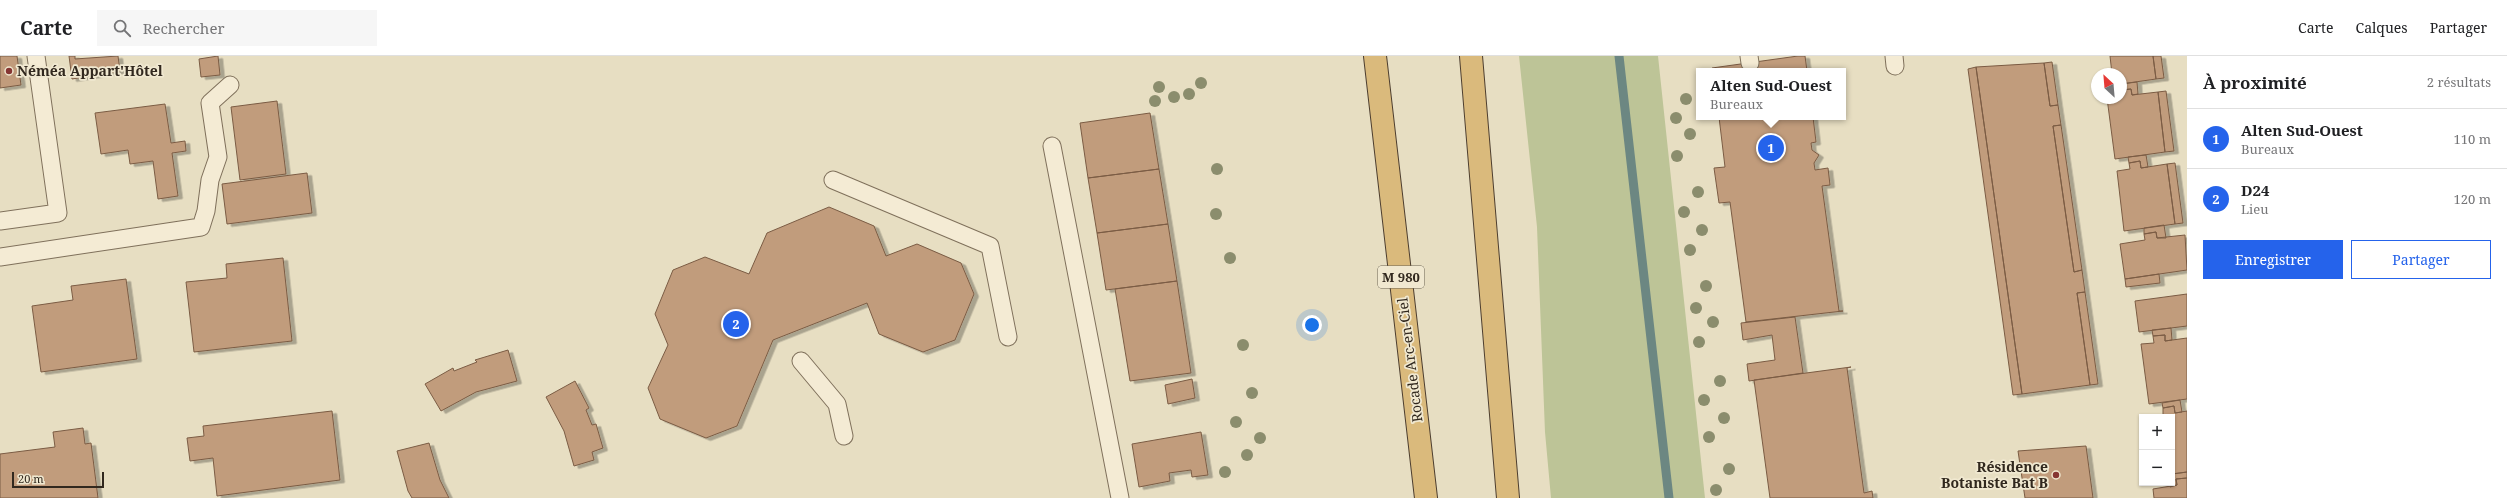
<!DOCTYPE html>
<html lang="fr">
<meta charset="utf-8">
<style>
:root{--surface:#fff;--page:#f6f6f6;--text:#202124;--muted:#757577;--line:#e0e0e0;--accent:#2563eb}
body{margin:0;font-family:"Noto Serif",serif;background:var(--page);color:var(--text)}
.controls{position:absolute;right:12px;bottom:12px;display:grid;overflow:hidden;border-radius:0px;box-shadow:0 1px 3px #0004}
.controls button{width:36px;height:36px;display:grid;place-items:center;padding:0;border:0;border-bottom:1px solid var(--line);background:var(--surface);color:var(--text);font:20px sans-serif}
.compass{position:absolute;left:2091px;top:12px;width:36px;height:36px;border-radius:50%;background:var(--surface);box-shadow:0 1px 3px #0004;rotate:334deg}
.scale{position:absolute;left:12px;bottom:10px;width:92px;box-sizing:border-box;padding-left:4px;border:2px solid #31281e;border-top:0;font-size:11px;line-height:14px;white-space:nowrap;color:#31281e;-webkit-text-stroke:3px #f0e8d0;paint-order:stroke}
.you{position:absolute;left:1312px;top:269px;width:14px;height:14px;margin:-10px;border:3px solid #fff;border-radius:50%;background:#1a73e8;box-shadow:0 0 0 6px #1a73e833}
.badge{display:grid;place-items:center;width:26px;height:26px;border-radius:50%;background:var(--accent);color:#fff;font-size:13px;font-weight:700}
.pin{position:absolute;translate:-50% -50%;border:2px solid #fff;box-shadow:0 1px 4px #0006}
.popup{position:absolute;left:1696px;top:12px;width:150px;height:52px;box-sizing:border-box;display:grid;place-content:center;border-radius:0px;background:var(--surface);filter:drop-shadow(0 1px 3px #0005);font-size:13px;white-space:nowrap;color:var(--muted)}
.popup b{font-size:15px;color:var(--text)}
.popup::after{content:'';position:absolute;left:50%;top:100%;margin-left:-8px;border:8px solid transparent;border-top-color:var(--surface)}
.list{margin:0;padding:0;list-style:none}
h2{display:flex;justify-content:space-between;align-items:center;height:52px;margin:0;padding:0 16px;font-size:17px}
h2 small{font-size:13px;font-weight:400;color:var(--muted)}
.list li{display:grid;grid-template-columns:26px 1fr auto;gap:12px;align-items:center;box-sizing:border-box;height:60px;padding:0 16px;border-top:1px solid var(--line)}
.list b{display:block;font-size:15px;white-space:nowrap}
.list p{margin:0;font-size:13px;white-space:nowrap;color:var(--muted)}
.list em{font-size:13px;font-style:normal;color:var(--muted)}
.actions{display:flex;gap:8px;padding:12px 16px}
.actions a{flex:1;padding:9px 0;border:1px solid var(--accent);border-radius:0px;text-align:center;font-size:14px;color:var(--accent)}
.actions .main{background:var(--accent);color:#fff}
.icon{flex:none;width:22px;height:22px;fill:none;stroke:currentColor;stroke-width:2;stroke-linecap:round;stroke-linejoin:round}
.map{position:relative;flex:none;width:2187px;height:442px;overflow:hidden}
header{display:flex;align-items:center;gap:24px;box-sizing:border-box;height:56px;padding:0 20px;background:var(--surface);border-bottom:1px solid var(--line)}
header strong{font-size:19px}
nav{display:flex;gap:22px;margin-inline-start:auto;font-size:14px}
.search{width:280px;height:36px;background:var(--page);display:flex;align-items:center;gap:10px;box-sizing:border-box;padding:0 14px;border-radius:0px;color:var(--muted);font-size:15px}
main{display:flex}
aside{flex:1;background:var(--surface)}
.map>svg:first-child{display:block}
</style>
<header>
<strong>Carte</strong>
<div class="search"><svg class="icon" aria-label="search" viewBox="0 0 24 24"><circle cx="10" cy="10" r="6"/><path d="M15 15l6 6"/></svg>Rechercher</div>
<nav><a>Carte</a><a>Calques</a><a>Partager</a></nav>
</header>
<main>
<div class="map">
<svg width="2187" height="442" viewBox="0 0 2187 442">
<defs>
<filter id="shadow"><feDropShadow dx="4.5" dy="2.5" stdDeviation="0" flood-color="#0004"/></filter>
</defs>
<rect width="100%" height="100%" fill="#e7dec2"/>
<path fill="#bdc497" d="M1519,0H1658L1705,442H1551L1545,376L1537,171Z"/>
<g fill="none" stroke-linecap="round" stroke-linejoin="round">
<path stroke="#6c8782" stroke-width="9" d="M1619,0L1669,442"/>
</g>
<path fill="#c19c7c" stroke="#7b5c44" filter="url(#shadow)" d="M0,0H17L21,29L0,32Z
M69,0H75V3L118,0L120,15L72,23Z
M218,0L220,19L201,21L199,3Z
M1798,0H1805L1807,15H1712V12Z
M2110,0H2153L2156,23L2121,28V18H2112Z
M2153,0H2161L2164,22L2156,23Z
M2052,6L2058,49L2050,50L2044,7Z
M2044,7L2050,50L2058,49L2061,69L2053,70L2074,216L2082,214L2085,236L2077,237L2090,329L2022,338L1976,11Z
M1976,11L2022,338L2013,339L1968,13Z
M2137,26L2138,38L2132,39L2131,33L2121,34V28Z
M2131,33L2132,39L2158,36L2165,96L2115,103L2107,42H2121V34Z
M2166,35L2174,95L2165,96L2158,36Z
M277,45L286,118L240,124L231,51Z
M165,48L171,87L185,85L186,95L172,97L178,140L158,143L153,105L130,108L128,94L101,98L95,57Z
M1150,57L1159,113L1088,122L1080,67Z
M1719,61H1813L1816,86L1811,87L1812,94L1819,99L1814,107L1815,114L1828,112L1830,129L1822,130L1839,255H1843L1746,266L1730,146L1719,147L1714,112L1725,111Z
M2061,69L2082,214L2074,216L2053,70Z
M2146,99L2148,111L2141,112L2140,105L2129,107L2128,101Z
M2140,105L2141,112L2167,108L2175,168L2124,175L2117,115L2130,113L2129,107Z
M2175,107L2183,167L2175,168L2167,108Z
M1159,113L1168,168L1097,177L1088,122Z
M307,117L312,157L227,168L222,128Z
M829,151L874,170L886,200L917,188L961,207L974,238L955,284L923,296L879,278L867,247L773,284L737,370L706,382L660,363L648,332L668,289L655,258L673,214L705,201L749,218L767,177Z
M1168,168L1177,225L1106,234L1097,177Z
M2164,169L2166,182H2157L2156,176L2144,178V172Z
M2156,176L2157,182L2185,179L2187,214L2125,223L2120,188L2145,184L2144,178Z
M283,202L292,285L194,296L186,226L227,222L226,208Z
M2159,218L2160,227L2126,231L2125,223Z
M126,223L137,303L41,316L32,250L73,244L71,230Z
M1177,225L1191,317L1130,325L1115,233Z
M2085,236L2098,328L2090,329L2077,237Z
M2187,238V270L2139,276L2135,245Z
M1795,261L1803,317L1749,325L1747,308L1775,304L1772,279L1743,284L1741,267Z
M2171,272L2172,284L2165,285V279L2153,280L2152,274Z
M2165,279V285L2187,282V343L2149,348L2141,288L2154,287L2153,280Z
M508,294L517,325L476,336L441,355L425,328L453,312L454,315L477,306L475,304Z
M1851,311L1847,312L1864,437L1872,435L1873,442H1770L1754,324Z
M1192,323L1195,342L1168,348L1165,329Z
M575,325L589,352L586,354L592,369L596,368L603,392L592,396L594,404L574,410L564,375L546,341Z
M2180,344L2182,356L2175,357L2174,350L2163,352L2162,347Z
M2174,350L2175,357L2187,355V416L2172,418V361L2151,360L2163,359V352Z
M332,355L340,424L217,440L213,402L190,405L187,382L204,380L203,370Z
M83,372L85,388L91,387L98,442H0V398L55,391L53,376Z
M1201,376L1208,419L1192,421L1191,414L1169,417L1170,425L1139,431L1132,388Z
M429,387L440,424L449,442H412L408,435L397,395Z
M2086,390L2093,442H2025L2018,395Z
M2187,416V422L2176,423L2177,429L2170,431L2172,418Z
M2187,422V442H2154L2153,433L2177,429L2176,423Z"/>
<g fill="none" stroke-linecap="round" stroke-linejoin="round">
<g stroke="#7f705b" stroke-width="19">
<path id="service" d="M1749,0L1750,7
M1894,0L1895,10
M1052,90L1120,442
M833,124L990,190L1008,281
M0,165L58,157L36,0
M0,201L201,171L206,155L210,124L218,101L210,47L230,29
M801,305L837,348L844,380"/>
</g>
<g stroke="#4d3e2f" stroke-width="24">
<path id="trunk" d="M1375,0L1426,442
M1471,0L1508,442"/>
</g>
<use href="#service" stroke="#f4ebd4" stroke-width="17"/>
<use href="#trunk" stroke="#daba7c" stroke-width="22"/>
</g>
<g fill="#8b8d6d">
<circle cx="1201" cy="27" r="6"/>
<circle cx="1159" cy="31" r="6"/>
<circle cx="1189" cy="38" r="6"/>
<circle cx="1174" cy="41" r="6"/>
<circle cx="1686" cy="43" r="6"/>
<circle cx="1155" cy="45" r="6"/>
<circle cx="1676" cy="62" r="6"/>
<circle cx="1690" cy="78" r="6"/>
<circle cx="1677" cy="100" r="6"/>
<circle cx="1217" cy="113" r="6"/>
<circle cx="1698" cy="136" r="6"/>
<circle cx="1684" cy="156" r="6"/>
<circle cx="1216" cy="158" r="6"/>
<circle cx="1702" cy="174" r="6"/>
<circle cx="1690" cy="194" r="6"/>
<circle cx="1230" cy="202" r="6"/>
<circle cx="1706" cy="230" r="6"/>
<circle cx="1696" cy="252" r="6"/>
<circle cx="1713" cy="266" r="6"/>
<circle cx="1699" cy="286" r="6"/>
<circle cx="1243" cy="289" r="6"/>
<circle cx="1720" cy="325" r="6"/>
<circle cx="1252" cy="337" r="6"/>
<circle cx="1704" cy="344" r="6"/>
<circle cx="1724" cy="362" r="6"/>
<circle cx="1236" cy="366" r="6"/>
<circle cx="1709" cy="381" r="6"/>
<circle cx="1260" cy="382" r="6"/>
<circle cx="1247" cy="399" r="6"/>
<circle cx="1729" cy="413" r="6"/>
<circle cx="1225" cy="416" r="6"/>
<circle cx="1716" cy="434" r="6"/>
</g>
<g fill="#863633" stroke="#f0e8d0" stroke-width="1.5">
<circle cx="9" cy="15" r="4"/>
<circle cx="2056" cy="419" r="4"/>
</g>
<g text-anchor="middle" stroke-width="3.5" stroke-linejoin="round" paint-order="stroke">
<rect fill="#f0e8d0" stroke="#6a6253" stroke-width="1" x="1378" y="210" width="46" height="22" rx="3"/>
<g font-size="13" font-weight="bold" fill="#31281e">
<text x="1401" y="226">M 980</text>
</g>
<g font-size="14" font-weight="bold" fill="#31281e" stroke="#f0e8d0" text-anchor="start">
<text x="17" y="20">Néméa Appart'Hôtel</text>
<text x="2048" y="416" text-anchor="end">Résidence<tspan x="2048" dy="16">Botaniste Bat B</tspan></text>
</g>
<g font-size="14" fill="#31281e" stroke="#f0e8d0">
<text transform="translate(1410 304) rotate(-97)" y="5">Rocade Arc-en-Ciel</text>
</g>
</g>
</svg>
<div class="controls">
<button>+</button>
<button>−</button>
</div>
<svg class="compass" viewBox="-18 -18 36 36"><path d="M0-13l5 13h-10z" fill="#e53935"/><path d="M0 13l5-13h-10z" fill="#757577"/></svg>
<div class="scale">20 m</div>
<div class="you"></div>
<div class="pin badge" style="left:1771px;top:92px">1</div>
<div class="popup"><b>Alten Sud-Ouest</b>Bureaux</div>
<div class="pin badge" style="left:736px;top:268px">2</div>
</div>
<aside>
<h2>À proximité<small>2 résultats</small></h2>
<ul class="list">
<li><span class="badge">1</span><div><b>Alten Sud-Ouest</b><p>Bureaux</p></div><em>110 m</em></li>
<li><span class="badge">2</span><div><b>D24</b><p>Lieu</p></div><em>120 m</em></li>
</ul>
<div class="actions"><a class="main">Enregistrer</a><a>Partager</a></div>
</aside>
</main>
